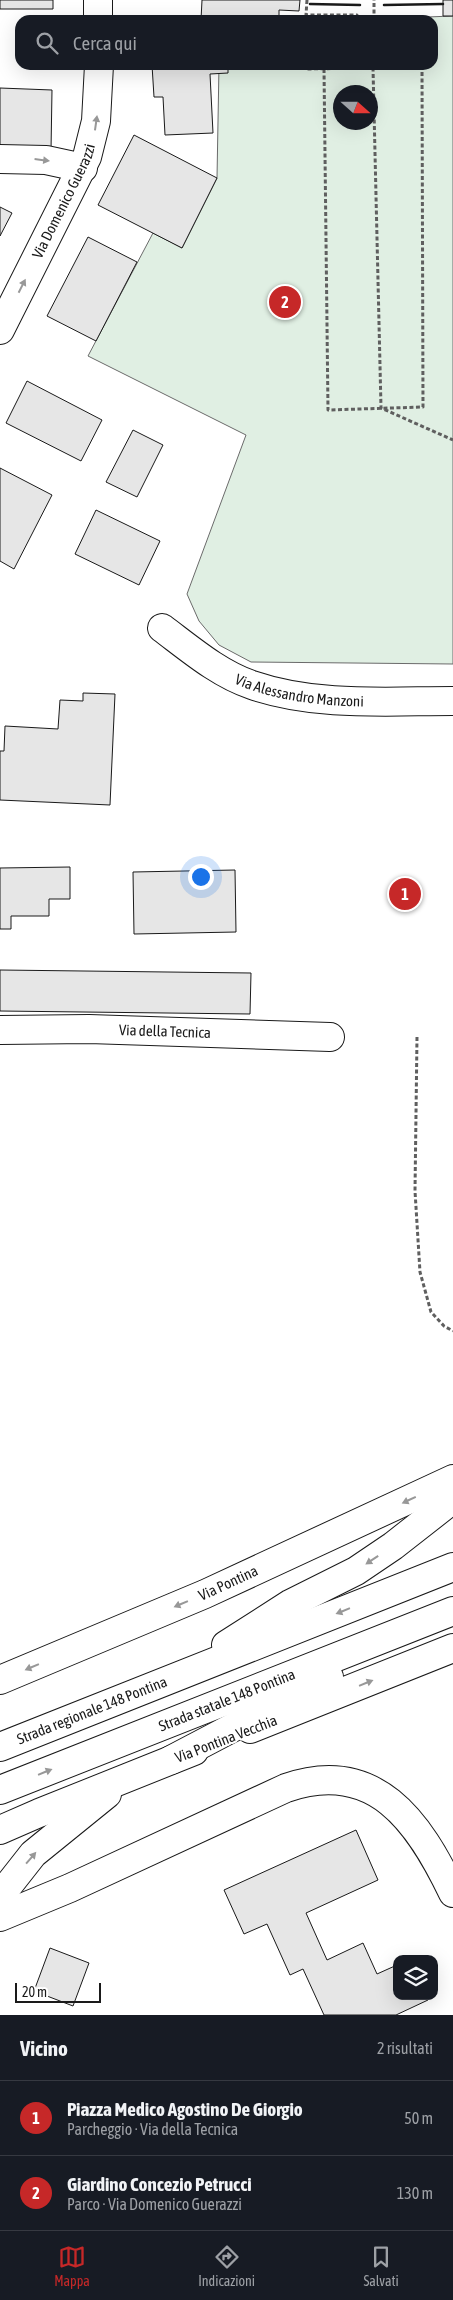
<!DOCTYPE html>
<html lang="it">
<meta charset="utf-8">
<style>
:root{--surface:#171b24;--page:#20242c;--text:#f1f3f6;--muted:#9ea1a6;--line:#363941;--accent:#c62828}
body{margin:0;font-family:"Asap Condensed",sans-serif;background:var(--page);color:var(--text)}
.controls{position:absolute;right:15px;bottom:15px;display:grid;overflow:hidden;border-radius:10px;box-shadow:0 5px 20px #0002}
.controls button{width:45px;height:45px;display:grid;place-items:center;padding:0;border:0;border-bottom:1px solid var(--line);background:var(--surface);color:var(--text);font:25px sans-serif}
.compass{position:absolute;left:333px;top:85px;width:45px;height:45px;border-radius:50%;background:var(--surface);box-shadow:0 5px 20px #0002;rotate:111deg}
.scale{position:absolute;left:15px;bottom:12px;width:86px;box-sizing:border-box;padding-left:5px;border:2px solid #1a1a1a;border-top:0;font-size:14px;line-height:18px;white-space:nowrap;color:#1a1a1a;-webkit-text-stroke:4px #fff;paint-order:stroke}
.you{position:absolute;left:200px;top:876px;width:18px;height:18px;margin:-12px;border:4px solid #fff;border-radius:50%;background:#1a73e8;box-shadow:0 0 0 8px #1a73e833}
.badge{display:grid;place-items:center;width:32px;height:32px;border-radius:50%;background:var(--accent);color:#fff;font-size:16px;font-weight:700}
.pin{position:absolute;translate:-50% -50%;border:2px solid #fff;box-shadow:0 1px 5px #0006}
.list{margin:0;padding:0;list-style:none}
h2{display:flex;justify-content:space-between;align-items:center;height:65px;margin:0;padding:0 20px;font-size:21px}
h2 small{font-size:16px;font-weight:400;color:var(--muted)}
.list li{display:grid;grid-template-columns:32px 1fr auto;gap:15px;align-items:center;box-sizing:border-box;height:75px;padding:0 20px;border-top:1px solid var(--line)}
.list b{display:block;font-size:19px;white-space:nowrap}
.list p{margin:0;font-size:16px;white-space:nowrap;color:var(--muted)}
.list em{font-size:16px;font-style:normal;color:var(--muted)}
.icon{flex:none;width:28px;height:28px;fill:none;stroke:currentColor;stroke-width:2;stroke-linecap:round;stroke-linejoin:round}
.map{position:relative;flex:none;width:453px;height:2015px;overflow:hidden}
.search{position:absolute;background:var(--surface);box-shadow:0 5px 20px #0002;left:15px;right:15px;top:15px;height:55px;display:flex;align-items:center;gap:12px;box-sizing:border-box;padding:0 18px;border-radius:15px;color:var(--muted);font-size:19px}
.sheet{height:215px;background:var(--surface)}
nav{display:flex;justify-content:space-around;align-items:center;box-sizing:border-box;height:70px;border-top:1px solid var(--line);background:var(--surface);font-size:14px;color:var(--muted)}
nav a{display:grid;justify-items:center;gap:2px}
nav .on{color:var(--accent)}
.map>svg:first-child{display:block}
</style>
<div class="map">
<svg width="453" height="2015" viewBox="0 0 453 2015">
<rect width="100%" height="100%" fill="#fff"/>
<path fill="#e0efe3" stroke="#6a6a6a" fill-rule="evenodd" d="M453,16V664L251,662L219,645L199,621L187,594L246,435L88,356L153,233L182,248L217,178L219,65H433V20H348ZM340,92H370V122H340Z"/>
<path fill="#e6e6e6" stroke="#1a1a1a" d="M0,0H53V9H0Z
M202,0H300L299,11L279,10V20H201Z
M443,0H453V16H443Z
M152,65H228V73L210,74L213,133L165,135L163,97H154Z
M0,88L52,90L51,151L0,150Z
M134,135L217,178L182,248L98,205Z
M0,207L12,213L0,236Z
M88,237L137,262L96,341L47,316Z
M27,381L102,420L81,461L6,423Z
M133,430L163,445L137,497L106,482Z
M0,468L52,495L14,569L0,561Z
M96,510L160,541L139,585L75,554Z
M83,693L115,694L110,805L0,800V751H4L5,726L58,729L60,700L83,701Z
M70,867V899H49V916H11V929H0V868Z
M235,870L236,932L134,934L133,872Z
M0,970L251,973L250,1014L0,1011Z
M356,1830L378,1880L306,1913L327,1960L363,1943L377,1974L397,1965V1996H426L428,2000L396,2015H324L303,1969L290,1975L267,1924L244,1934L224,1890Z
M50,1948L89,1963L73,2006L34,1991Z"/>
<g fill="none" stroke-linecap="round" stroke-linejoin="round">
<g stroke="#1a1a1a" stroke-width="30">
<g id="minor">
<path d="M98,0V20"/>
<path d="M0,159L46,160L83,168"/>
<path id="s1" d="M0,330L87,157L96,121L99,65"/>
<path id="s2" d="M162,628C190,649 219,674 252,685C316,707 387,701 453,701"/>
<path id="s3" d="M0,1030L89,1029L330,1037"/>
<path id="s4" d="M0,1680L205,1594L453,1479"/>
<path d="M250,1729L453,1648"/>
<path d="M0,1830L39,1813L194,1751"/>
<path d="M0,1896L33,1854L107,1794"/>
<path d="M0,1917L70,1888L286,1788C375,1757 419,1822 453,1893"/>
</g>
</g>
<g stroke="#1a1a1a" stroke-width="30">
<g id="highway">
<path d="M226,1645L290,1604L356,1571L393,1546L453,1499"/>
<path id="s5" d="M0,1747L453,1567"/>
<path d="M171,1760L329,1677"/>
<path id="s6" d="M0,1790L453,1611"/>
</g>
</g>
<path stroke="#5f5f5f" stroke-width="3" stroke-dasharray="4 2.5" stroke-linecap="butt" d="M307,0L306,15H357V20
M374,20V0
M305,65V69L373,68L381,408L453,440
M324,69L328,410L423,407L422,66L373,68V65
M417,1037L415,1191L420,1272L431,1312L444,1326L453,1331"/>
<use href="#minor" stroke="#fff" stroke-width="28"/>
<use href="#highway" stroke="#fff" stroke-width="28"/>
<path stroke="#1a1a1a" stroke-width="2.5" d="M310,4L360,5
M384,5L443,4"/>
</g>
<defs><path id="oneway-solid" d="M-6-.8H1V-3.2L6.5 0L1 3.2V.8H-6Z" transform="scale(1.25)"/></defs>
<g fill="#989898">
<use href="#oneway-solid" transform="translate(96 123) rotate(-82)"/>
<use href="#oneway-solid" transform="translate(42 160) rotate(7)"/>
<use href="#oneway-solid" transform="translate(22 286) rotate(-63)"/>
<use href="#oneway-solid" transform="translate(409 1500) rotate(155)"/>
<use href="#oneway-solid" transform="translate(372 1560) rotate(146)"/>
<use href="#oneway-solid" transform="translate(181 1604) rotate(157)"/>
<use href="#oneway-solid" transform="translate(343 1611) rotate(158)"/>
<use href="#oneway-solid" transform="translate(32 1667) rotate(157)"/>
<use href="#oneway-solid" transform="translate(366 1683) rotate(-22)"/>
<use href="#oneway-solid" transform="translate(45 1772) rotate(-22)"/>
<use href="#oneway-solid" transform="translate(31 1858) rotate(-49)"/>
</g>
<g text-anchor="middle" stroke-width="4" stroke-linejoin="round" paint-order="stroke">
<g font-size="15" fill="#1a1a1a" stroke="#fff">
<text dy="5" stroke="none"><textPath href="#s1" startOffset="144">Via Domenico Guerazzi</textPath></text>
<text dy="5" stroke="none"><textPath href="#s2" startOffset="155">Via Alessandro Manzoni</textPath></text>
<text dy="5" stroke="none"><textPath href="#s3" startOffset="165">Via della Tecnica</textPath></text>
<text dy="5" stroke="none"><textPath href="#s4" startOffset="248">Via Pontina</textPath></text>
<text dy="5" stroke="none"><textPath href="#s6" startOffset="244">Strada statale 148 Pontina</textPath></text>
<text dy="5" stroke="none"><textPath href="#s5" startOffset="99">Strada regionale 148 Pontina</textPath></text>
<text transform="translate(226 1739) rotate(-21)" y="5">Via Pontina Vecchia</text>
</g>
</g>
</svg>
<div class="controls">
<button><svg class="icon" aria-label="layers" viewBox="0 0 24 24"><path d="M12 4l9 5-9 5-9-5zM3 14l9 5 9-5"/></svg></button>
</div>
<svg class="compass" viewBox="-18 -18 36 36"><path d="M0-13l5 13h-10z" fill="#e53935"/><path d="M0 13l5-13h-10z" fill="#9ea1a6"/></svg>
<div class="scale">20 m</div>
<div class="you"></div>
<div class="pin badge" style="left:405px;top:894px">1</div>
<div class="pin badge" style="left:285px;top:302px">2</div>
<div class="search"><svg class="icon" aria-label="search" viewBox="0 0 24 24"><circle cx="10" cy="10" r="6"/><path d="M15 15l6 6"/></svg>Cerca qui</div>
</div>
<section class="sheet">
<h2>Vicino<small>2 risultati</small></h2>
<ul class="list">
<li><span class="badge">1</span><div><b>Piazza Medico Agostino De Giorgio</b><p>Parcheggio · Via della Tecnica</p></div><em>50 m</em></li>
<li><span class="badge">2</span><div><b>Giardino Concezio Petrucci</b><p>Parco · Via Domenico Guerazzi</p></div><em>130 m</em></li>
</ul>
</section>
<nav>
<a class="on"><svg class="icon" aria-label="map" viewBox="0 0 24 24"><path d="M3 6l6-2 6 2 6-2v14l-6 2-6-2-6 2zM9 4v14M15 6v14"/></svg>Mappa</a>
<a><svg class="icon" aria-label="directions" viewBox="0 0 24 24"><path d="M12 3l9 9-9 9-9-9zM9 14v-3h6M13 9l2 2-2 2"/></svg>Indicazioni</a>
<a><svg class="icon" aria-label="saved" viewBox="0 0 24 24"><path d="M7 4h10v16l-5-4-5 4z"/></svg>Salvati</a>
</nav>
